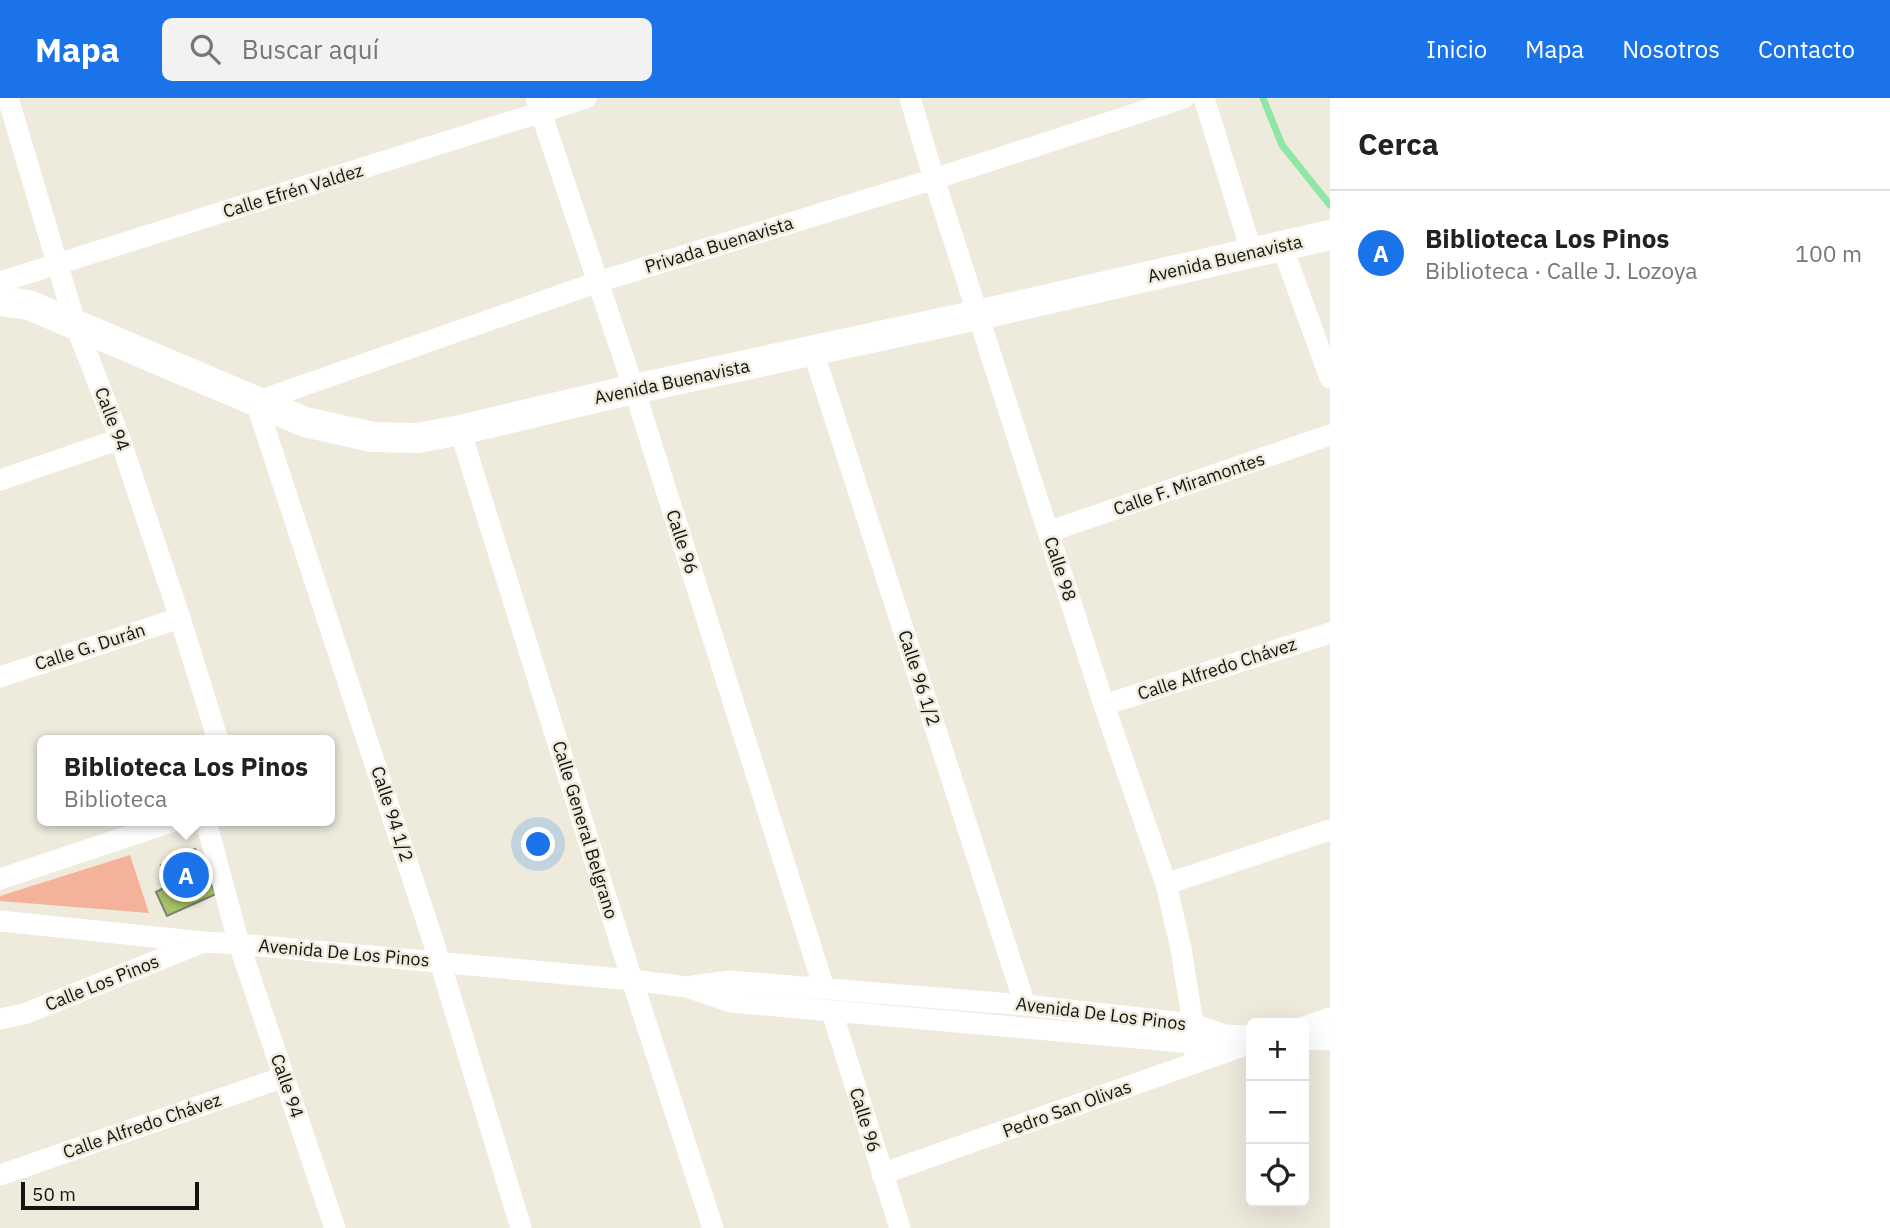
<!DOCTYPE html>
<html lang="es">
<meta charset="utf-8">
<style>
:root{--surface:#fff;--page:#f2f2f2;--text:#222;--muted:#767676;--line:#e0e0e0;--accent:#1a73e8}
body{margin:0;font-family:"IBM Plex Sans",sans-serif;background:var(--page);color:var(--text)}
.controls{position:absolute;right:21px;bottom:21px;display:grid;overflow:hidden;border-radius:10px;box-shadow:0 7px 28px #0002}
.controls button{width:63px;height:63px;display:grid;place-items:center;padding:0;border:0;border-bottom:2px solid var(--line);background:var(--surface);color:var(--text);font:35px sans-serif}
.scale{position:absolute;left:21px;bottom:18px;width:178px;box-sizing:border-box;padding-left:7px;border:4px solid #14130e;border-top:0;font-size:19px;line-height:24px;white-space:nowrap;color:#14130e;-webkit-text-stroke:5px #eeebdd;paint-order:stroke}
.you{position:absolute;left:539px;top:747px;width:24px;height:24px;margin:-18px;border:5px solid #fff;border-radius:50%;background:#1a73e8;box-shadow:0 0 0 10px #1a73e833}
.badge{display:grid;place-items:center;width:46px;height:46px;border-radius:50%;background:var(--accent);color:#fff;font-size:23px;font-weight:700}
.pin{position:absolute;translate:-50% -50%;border:4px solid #fff;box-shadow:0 2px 7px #0006}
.popup{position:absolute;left:37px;top:637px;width:298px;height:91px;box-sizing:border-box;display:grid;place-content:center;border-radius:10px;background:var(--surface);filter:drop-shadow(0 2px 5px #0005);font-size:23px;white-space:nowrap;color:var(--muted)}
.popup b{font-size:26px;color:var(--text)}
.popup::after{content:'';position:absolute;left:50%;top:100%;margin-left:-14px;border:14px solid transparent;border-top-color:var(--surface)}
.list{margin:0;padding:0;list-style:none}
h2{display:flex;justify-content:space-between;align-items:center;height:91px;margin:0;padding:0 28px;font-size:30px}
h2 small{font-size:23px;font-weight:400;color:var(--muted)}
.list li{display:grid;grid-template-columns:46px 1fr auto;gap:21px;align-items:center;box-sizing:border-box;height:126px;padding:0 28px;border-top:2px solid var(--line)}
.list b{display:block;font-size:26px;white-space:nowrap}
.list p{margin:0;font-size:23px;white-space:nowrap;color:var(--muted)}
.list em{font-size:23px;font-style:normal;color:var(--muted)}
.icon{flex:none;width:38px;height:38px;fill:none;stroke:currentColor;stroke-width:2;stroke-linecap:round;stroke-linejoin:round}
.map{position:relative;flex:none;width:1330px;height:1130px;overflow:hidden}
header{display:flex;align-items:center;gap:42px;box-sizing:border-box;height:98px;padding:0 35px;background:var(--accent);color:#fff}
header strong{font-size:33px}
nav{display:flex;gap:38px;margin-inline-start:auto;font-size:24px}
.search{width:490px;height:63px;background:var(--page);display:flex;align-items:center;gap:18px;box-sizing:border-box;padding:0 24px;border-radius:10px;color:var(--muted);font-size:26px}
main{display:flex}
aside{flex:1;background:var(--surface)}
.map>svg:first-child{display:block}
</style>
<header>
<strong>Mapa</strong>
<div class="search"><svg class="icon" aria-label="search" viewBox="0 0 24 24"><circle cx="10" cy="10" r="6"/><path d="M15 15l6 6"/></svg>Buscar aquí</div>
<nav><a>Inicio</a><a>Mapa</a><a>Nosotros</a><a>Contacto</a></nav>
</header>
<main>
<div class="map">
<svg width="1330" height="1130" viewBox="0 0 1330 1130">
<rect width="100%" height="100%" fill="#eeebdd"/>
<path fill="#f5b29a" d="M130,757L149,815L0,803V798Z"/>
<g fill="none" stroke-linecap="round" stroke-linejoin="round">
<path stroke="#8fe6a5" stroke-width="7" d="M1263,0L1282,47L1330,107"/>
</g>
<path fill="#a6c367" stroke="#7c8175" stroke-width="2" d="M195,751L216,796L167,818L156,794L170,787L161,767Z"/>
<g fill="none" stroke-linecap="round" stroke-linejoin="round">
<path stroke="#fff" stroke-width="21" d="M8,0L75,225L120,341L180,520L218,642
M536,0L634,291L824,890
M910,0L934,81L1104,607L1166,786L1181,851L1193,926L1195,965
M1204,0L1252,155
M1282,148L1330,280
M0,184L586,0
M813,253L1025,907
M460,332L632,882L713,1130
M0,382L120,341
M1048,434L1330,337
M0,579L180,520
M1104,607L1330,535
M206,723L239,846L335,1130
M0,781L174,723
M1166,786L1330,732
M0,823L203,844L239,846L632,882L687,889L731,904L1194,945L1224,937
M693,888L730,883L1025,907L1193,926L1224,937L1251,938
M832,914L900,1130
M0,921L24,916L201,845
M1304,929L1330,920
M1304,941L1330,942
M882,1076L1251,945
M0,1077L284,979
M521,1130L440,864L256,304L598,184L934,81L1184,0"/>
<path stroke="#fff" stroke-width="30" d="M0,203L29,207L305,324L372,339L418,340L460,332L634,291L978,217L1330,137"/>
</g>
<g text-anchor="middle" stroke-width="5" stroke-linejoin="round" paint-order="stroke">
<g font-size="18" fill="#14130e" stroke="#eeebdd">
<text transform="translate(293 93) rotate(-17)" y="6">Calle Efrén Valdez</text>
<text transform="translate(719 147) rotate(-17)" y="6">Privada Buenavista</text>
<text transform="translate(1225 161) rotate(-13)" y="6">Avenida Buenavista</text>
<text transform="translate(672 284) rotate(-12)" y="6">Avenida Buenavista</text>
<text transform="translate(112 321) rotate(69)" y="6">Calle 94</text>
<text transform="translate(1189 386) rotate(-19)" y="6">Calle F. Miramontes</text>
<text transform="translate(682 444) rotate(72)" y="6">Calle 96</text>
<text transform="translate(1060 471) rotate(72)" y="6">Calle 98</text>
<text transform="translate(90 549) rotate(-18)" y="6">Calle G. Durán</text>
<text transform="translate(1217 571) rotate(-18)" y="6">Calle Alfredo Chávez</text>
<text transform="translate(919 580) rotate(72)" y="6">Calle 96 1/2</text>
<text transform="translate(392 716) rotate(72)" y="6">Calle 94 1/2</text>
<text transform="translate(585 732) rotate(73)" y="6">Calle General Belgrano</text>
<text transform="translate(344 855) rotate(5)" y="6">Avenida De Los Pinos</text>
<text transform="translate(102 885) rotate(-22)" y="6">Calle Los Pinos</text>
<text transform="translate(1101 916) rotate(7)" y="6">Avenida De Los Pinos</text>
<text transform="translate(287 988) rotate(71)" y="6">Calle 94</text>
<text transform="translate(1067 1011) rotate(-20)" y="6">Pedro San Olivas</text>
<text transform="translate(865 1022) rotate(73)" y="6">Calle 96</text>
<text transform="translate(142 1028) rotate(-19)" y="6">Calle Alfredo Chávez</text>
</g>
</g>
</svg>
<div class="controls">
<button>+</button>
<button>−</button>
<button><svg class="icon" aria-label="locate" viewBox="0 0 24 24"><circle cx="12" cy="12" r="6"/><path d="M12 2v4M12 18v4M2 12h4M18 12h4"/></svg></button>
</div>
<div class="scale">50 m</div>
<div class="you"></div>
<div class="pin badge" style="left:186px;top:777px">A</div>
<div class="popup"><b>Biblioteca Los Pinos</b>Biblioteca</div>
</div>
<aside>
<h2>Cerca<small></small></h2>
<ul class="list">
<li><span class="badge">A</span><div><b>Biblioteca Los Pinos</b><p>Biblioteca · Calle J. Lozoya</p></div><em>100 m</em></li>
</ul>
</aside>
</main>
